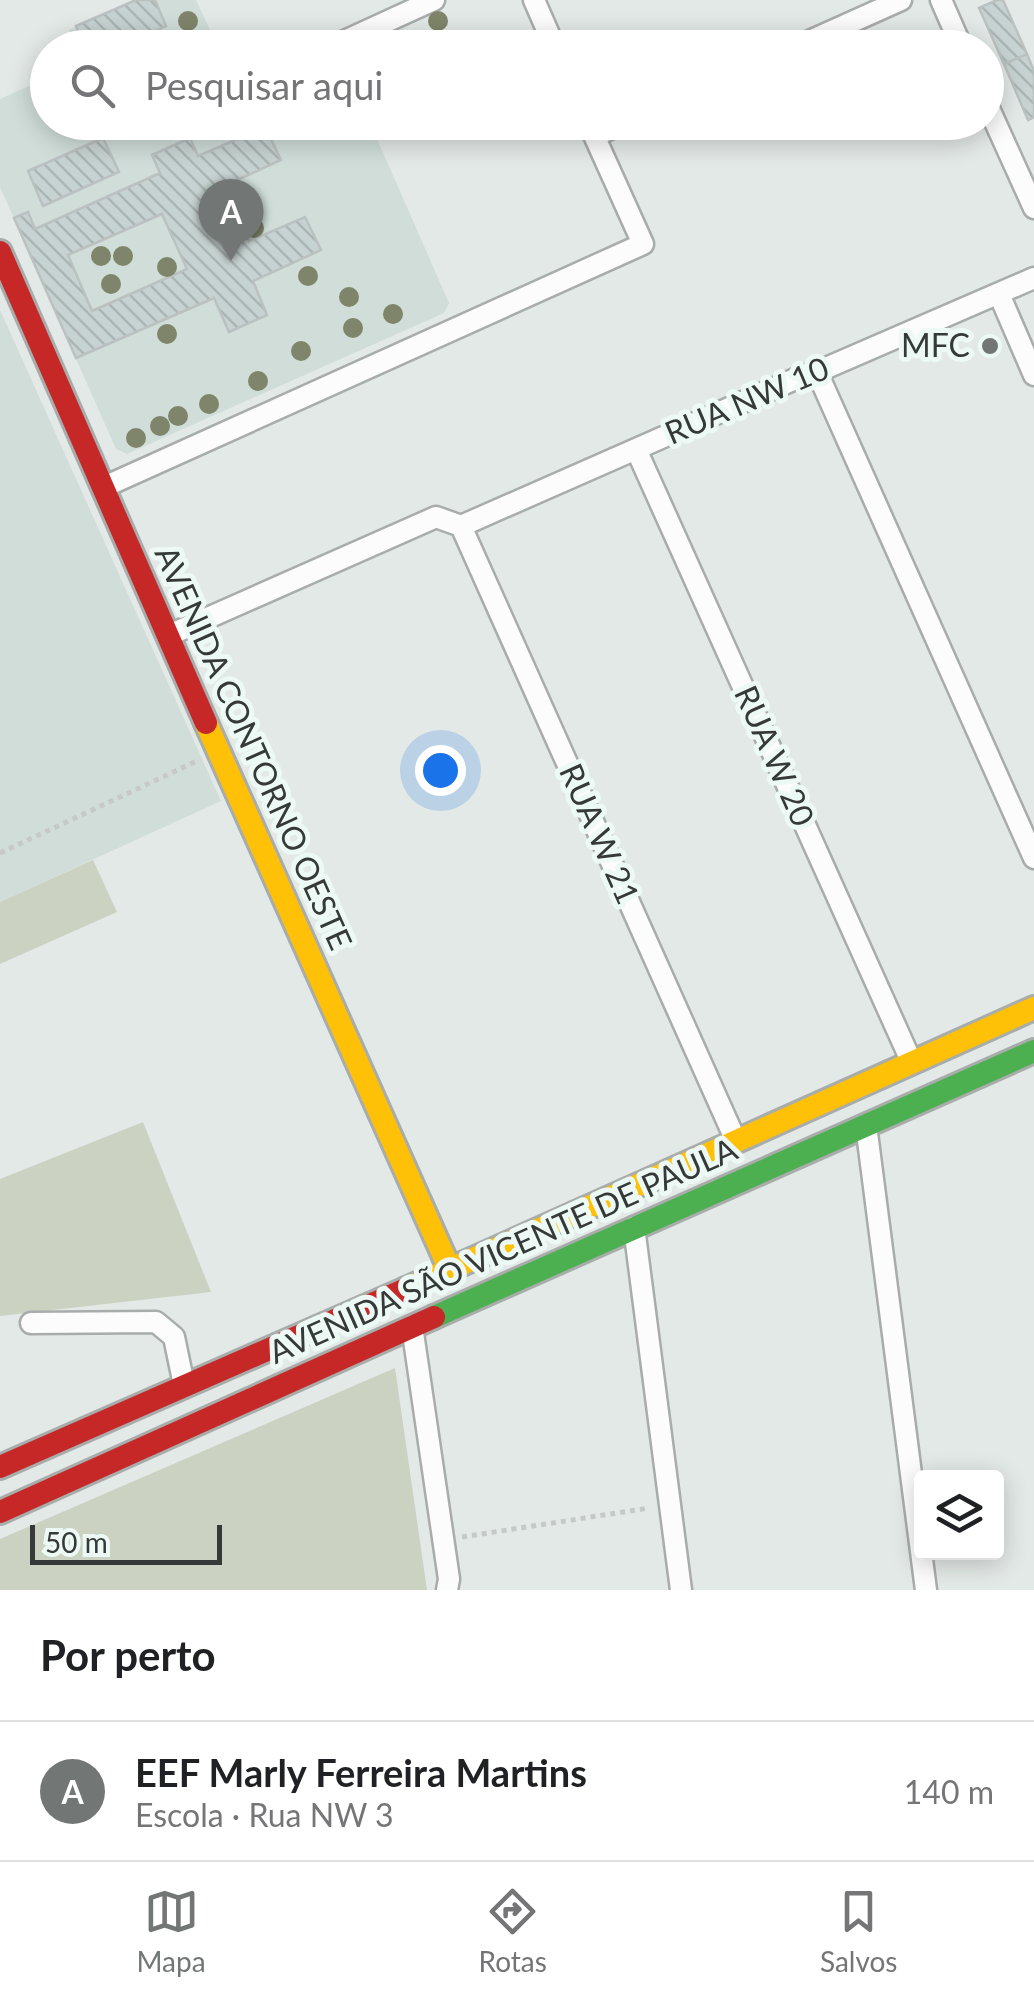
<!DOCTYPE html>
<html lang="pt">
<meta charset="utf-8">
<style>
:root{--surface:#fff;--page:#f2f2f2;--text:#202124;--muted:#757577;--line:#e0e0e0;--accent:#727775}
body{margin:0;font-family:Lato,sans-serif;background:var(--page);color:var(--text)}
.controls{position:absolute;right:30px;bottom:30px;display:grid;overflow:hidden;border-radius:10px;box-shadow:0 5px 25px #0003}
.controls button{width:90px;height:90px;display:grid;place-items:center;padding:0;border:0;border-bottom:2px solid var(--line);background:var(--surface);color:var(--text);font:50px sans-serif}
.scale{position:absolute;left:30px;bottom:25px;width:192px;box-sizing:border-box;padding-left:10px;border:5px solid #353a38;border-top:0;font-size:28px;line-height:35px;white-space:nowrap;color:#353a38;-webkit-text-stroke:8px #edf9f5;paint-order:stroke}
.you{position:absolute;left:440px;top:770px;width:35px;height:35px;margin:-25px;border:8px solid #fff;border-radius:50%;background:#1a73e8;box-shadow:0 0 0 15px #1a73e833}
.badge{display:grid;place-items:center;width:65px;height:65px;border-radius:50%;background:var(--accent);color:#fff;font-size:32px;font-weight:700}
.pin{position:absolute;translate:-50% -82px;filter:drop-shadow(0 2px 5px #0008)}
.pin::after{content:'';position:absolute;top:52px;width:35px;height:30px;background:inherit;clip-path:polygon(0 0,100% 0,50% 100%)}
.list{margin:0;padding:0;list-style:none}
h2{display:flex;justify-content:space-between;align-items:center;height:130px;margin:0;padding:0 40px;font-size:42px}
h2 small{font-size:32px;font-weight:400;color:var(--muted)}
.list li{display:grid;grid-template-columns:65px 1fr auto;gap:30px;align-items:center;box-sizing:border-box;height:140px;padding:0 40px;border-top:2px solid var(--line)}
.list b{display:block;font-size:38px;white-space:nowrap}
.list p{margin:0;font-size:32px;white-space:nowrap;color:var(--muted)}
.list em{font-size:32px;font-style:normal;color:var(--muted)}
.icon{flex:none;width:55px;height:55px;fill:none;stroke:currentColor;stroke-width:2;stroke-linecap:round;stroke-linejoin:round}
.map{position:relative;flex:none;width:1034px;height:1590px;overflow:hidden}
.search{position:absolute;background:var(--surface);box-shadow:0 5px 25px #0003;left:30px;right:30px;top:30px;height:110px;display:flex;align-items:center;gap:25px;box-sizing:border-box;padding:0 35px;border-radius:55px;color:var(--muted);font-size:38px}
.sheet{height:270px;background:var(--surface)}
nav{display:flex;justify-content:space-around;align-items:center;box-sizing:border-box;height:140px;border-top:2px solid var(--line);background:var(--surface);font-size:28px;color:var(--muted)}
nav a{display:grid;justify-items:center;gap:5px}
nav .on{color:var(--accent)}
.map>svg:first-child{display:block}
</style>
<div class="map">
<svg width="1034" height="1590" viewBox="0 0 1034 1590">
<defs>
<pattern id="building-back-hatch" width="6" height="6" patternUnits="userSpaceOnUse" patternTransform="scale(2.5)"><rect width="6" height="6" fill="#c7d3d2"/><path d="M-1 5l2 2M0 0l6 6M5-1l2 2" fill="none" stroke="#acb6b5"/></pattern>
</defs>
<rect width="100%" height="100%" fill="#e3e9e6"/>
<path fill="#d0ddd8" d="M136,0H196L211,32L205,36L210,47L77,48L69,30Z
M47,78L48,122L370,123L449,303L444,313L127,454L116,449L0,187V99Z
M0,310L221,801L0,902Z"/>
<path fill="#ccd2c2" d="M93,860L117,912L0,964V902Z
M143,1122L211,1292L0,1316V1179Z
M395,1368L427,1590H0V1539Z"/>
<path fill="url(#building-back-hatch)" stroke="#bbc1c0" stroke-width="2.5" fill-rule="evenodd" d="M136,0H155L166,26L142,37L146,46L85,48L76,26Z
M997,0H1003L1027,54L1004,64L979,8Z
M1027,54L1034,71V117L1028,120L1004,64Z
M265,127L281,160L224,186L249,241L305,217L321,250L253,281L267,315L229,332L214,298L76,358L14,218L28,212L35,229L160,173L152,155L190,138L198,156ZM162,214L187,269L92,311L68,255Z
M103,138L119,172L43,206L28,171Z"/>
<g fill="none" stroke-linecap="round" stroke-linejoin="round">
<g stroke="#a8acaa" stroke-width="25">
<path id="street" d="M534,0L555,48
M941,0L962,48
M329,48L434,0
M794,48L901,0
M986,102L1034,208
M595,136L625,122
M999,294L1034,375
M817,372L1034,858
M636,449L912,1063
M104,487L643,244L588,122
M461,526L736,1141
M461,526L802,376L817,372L1034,278
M167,636L436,517L461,526
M866,1125L926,1590
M634,1227L681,1590
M31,1323L156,1322L174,1337L184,1385
M412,1326L449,1579L447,1590"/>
</g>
<g stroke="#a8acaa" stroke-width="28">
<path id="fast" d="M434,1317L1034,1051"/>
</g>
<g stroke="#a8acaa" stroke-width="28">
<path id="slow" d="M206,723L450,1270
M406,1289L1034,1008"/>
</g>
<g stroke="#a8acaa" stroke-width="28">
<path id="jam" d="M0,252L206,723
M0,1467L406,1289
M0,1512L434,1317"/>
</g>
<path stroke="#c7c9c8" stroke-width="5" stroke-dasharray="5 5" stroke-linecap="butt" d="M0,853L197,761
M462,1537L649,1508"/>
<use href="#street" stroke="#fbfcfb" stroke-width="20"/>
<use href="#fast" stroke="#4caf50" stroke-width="22"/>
<use href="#slow" stroke="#ffc107" stroke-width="22"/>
<use href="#jam" stroke="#c62828" stroke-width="22"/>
</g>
<g fill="#7f856a">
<circle cx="188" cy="21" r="10"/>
<circle cx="438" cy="21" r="10"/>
<circle cx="239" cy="193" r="10"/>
<circle cx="254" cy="228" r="10"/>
<circle cx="101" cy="256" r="10"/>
<circle cx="123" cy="256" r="10"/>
<circle cx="167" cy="267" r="10"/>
<circle cx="308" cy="276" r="10"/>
<circle cx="111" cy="284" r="10"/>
<circle cx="349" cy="297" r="10"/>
<circle cx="393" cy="314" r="10"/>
<circle cx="353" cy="328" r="10"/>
<circle cx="167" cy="334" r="10"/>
<circle cx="301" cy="351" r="10"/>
<circle cx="258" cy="381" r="10"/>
<circle cx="209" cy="404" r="10"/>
<circle cx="178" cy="416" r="10"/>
<circle cx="160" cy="426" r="10"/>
<circle cx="136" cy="438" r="10"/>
</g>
<circle fill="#727775" stroke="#edf9f5" stroke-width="4" cx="990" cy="346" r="10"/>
<g text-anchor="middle" stroke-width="10" stroke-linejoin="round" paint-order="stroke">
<g font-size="32" fill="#353a38" stroke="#edf9f5" text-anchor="end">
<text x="970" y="357">MFC</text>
</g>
<g font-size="32" fill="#353a38" stroke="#edf9f5">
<text transform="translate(747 401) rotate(-23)" y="11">RUA NW 10</text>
<text transform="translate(253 748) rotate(66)" y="11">AVENIDA CONTORNO OESTE</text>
<text transform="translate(774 756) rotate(66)" y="11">RUA W 20</text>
<text transform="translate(599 834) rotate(66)" y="11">RUA W 21</text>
<text transform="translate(503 1251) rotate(-24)" y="11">AVENIDA SÃO VICENTE DE PAULA</text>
</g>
</g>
</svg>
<div class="controls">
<button><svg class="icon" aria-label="layers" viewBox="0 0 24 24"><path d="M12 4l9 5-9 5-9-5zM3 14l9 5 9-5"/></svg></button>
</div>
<div class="scale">50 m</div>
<div class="you"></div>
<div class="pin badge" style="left:231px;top:261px">A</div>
<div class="search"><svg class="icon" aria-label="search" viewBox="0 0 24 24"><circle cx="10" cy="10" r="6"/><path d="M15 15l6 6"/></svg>Pesquisar aqui</div>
</div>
<section class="sheet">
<h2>Por perto<small></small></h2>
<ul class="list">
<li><span class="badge">A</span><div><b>EEF Marly Ferreira Martins</b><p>Escola · Rua NW 3</p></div><em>140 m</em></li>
</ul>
</section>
<nav>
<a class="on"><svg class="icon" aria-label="map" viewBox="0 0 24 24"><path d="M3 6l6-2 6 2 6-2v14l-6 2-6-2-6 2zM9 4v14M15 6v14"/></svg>Mapa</a>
<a><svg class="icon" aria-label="directions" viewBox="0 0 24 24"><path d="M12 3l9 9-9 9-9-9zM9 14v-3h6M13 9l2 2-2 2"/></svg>Rotas</a>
<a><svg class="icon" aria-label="saved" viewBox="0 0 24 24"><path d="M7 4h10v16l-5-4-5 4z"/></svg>Salvos</a>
</nav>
